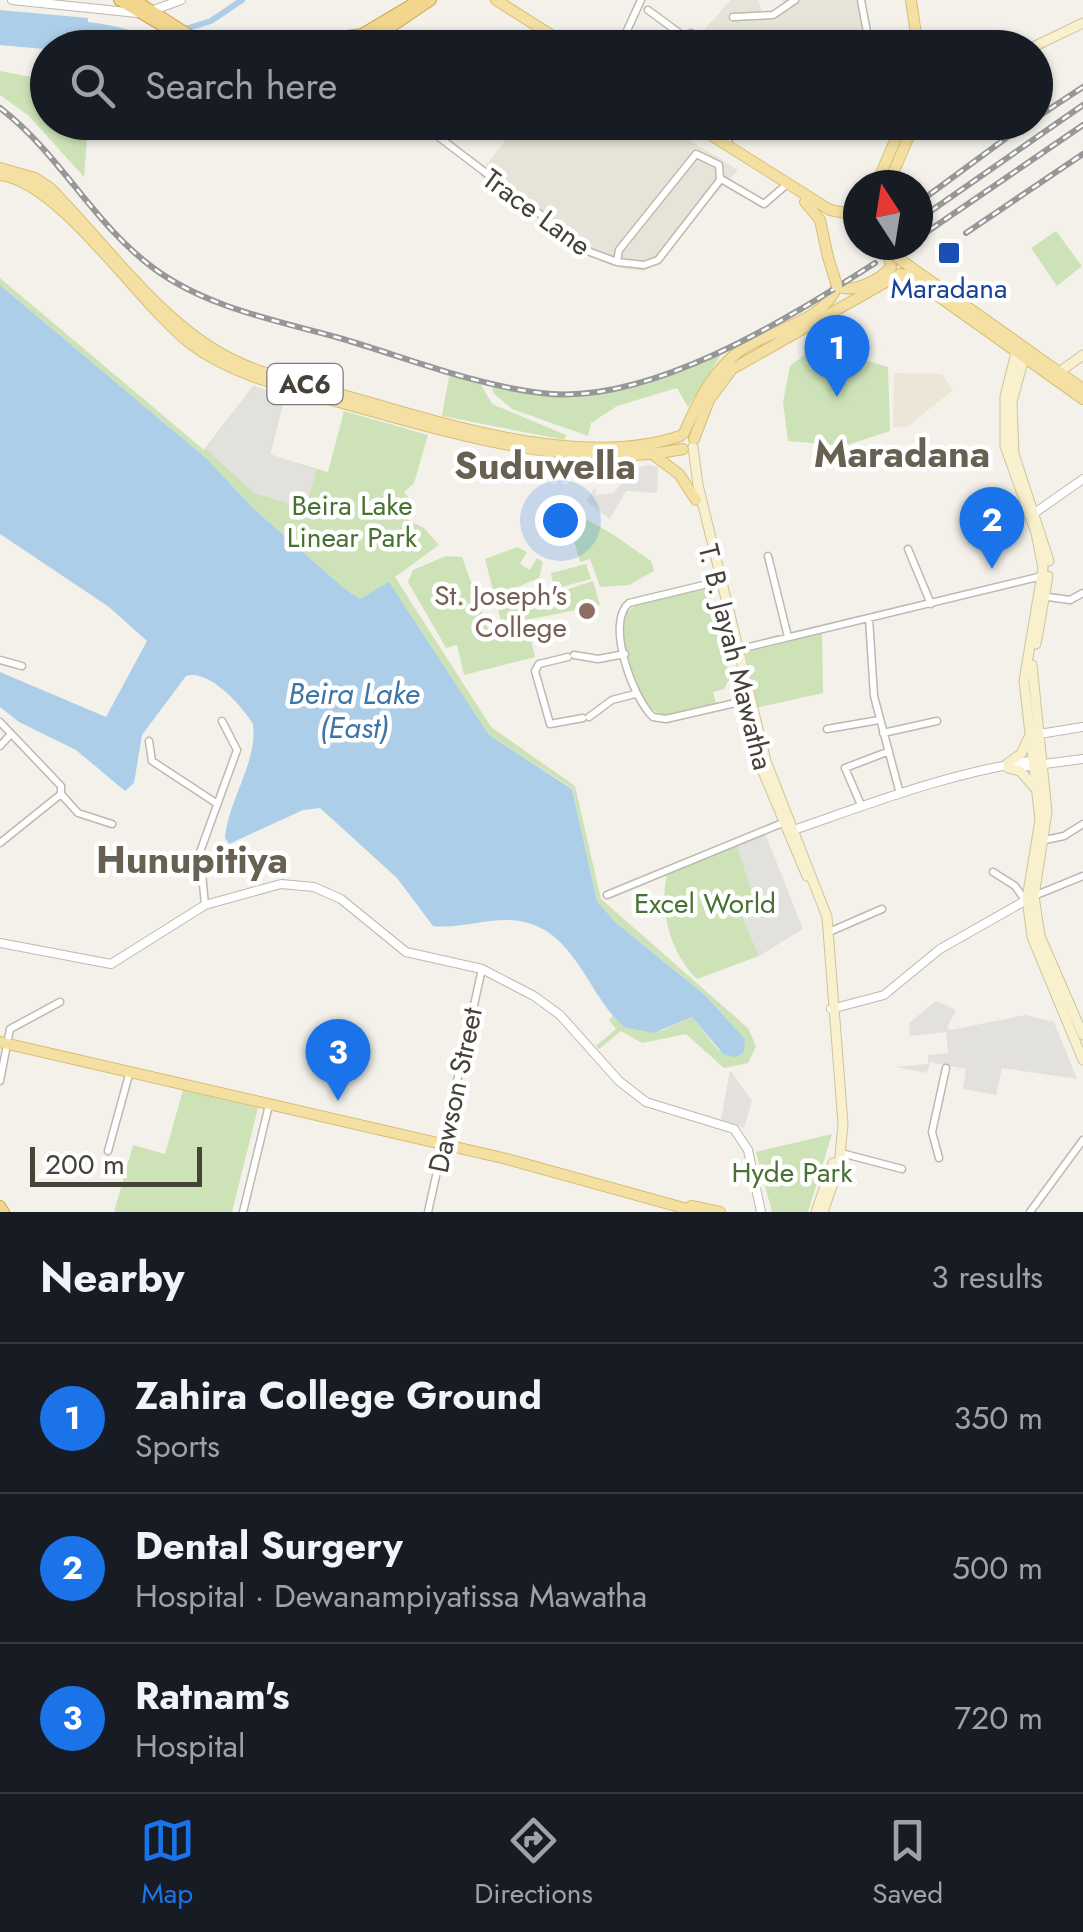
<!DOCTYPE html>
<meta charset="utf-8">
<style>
:root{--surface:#171b24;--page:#242831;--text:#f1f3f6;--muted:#9ea1a6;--line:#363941;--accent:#1a73e8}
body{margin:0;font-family:Jost,sans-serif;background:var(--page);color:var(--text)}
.compass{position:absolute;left:843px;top:170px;width:90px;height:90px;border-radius:50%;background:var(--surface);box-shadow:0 2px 8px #0004;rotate:348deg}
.scale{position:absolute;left:30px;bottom:25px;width:172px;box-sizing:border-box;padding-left:10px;border:5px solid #464139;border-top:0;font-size:28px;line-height:35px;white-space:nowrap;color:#464139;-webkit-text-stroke:8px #fff;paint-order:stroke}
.you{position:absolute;left:560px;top:520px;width:35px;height:35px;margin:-25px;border:8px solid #fff;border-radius:50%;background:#1a73e8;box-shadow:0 0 0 15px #1a73e833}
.badge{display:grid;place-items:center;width:65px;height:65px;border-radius:50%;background:var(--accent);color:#fff;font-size:32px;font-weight:700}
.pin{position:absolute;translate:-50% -82px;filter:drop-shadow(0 2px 5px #0008)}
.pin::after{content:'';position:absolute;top:52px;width:35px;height:30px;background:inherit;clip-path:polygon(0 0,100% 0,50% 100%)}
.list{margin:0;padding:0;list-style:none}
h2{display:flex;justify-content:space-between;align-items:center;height:130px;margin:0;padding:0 40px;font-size:42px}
h2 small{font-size:32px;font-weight:400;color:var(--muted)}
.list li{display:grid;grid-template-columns:65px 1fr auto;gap:30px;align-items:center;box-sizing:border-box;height:150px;padding:0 40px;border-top:2px solid var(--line)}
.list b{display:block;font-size:38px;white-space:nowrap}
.list p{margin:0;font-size:32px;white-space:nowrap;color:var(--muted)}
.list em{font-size:32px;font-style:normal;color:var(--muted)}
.icon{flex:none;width:55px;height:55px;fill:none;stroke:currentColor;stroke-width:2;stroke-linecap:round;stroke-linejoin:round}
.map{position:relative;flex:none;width:1083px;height:1212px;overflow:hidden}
.search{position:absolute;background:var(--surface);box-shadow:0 2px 8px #0004;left:30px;right:30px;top:30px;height:110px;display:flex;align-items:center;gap:25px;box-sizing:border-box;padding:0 35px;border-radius:55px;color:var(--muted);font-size:38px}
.sheet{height:580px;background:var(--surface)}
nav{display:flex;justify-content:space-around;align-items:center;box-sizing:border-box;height:140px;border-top:2px solid var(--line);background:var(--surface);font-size:28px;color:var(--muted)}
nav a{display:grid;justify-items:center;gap:5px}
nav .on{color:var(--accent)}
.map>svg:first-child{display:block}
</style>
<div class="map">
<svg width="1083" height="1212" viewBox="0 0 1083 1212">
<rect width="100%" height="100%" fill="#f3f1ea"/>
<path fill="#e6e3d8" d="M731,0H758L764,16L785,9L782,0H860L867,38L863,47L732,48L716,33L704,30Z
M519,122L661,123L738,170L644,271L620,268L602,262L479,175Z"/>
<path fill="#ebe6d5" d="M894,373L942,374L953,390L908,426L893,428Z"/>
<path fill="#cde3b7" d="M0,71L47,80L48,122L112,123L88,127L84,177L28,115L0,95Z
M1056,231L1082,266L1057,286L1031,248Z
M0,278L204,450L253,386L285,396L270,455L328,472L344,411L428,435L414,483L404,492L412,501L408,520L424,528L439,545L395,577L491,727L575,786L601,899L748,1028L756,1046L748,1063L724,1068L686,1034L642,1043L621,1031L599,1049L596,1046L616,1029L609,1020L613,1016L624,1027L661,1031L692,1017L719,1051L745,1039L705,995L615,922L597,901L572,788L489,735L389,583L360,599L345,589L254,509L207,459L0,285Z
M816,346L888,367L890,431L844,446L788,441L783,402L790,366Z
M724,350L688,407L677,388L617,406L591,423L588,436L512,409L493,393L492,386C578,403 648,393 724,350Z
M449,376L480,383L492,404L566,435L565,440L442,416Z
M552,513C586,510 624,543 651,561L654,571L629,585L600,587L590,559L580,562L574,541L566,543L562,533L542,527L543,519Z
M517,547L527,552L520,564L530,570L537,558L543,562L539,578L510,590L512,596L549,590L553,594L593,581L600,605L502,625L485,559Z
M446,556L462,557L490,634L483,637L528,627L535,657L464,675L457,645L446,648L408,582L413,570Z
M586,564L591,579L554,589L551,573Z
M704,587L707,598L711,597L730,678L724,689L713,692L716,703C700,706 678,716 662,714C637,711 620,639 621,617L636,605Z
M822,633L823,693L755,708L746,653Z
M737,845L758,910L743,917L759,956L697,979C670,953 659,909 667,874Z
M183,1090L258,1108L232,1212H114L133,1145L165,1154Z
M832,1134L808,1212H772L756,1152Z"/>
<path fill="#e2e1de" d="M253,386L285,396L270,454L316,470L306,509L254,493L206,449Z
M649,465L658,467L657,493L626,491L610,519L586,501L595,487L596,495L614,493L634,468Z
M765,833L803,929L759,956L743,916L758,910L737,845Z
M936,1001L956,1010L947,1028L951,1030L1025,1015L1054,1022L1077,1079L1002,1068L996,1095L963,1089L966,1069L930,1062L927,1073L896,1067L928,1064V1055L948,1053L946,1032L910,1036L909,1023Z
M730,1070L752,1101L744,1128L721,1120Z"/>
<path fill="#adcee9" d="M0,10L88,18V22C114,25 141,32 163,40C126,58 41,49 0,45Z
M0,285L207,459L254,509L345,589L360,599L389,582L489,735L572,789L597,901L615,922L705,995L745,1039L744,1052L736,1057L724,1055L692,1017L654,1033L624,1027C585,992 574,923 510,920C485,919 458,929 433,926L397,878L320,808L303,810L229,844L225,838C228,800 258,762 253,724C241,705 209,669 186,676L142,735L134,783L125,791L76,750L19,722L0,707V672L106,717L147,641L109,607L0,534Z"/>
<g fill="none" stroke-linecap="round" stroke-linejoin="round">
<path stroke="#adcee9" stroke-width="6" d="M159,37L211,21L242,0"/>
<g stroke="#beb9ad" stroke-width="9">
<path id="minor" d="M861,0L870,48
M648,10L686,38
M733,17L773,15L795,0
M619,48L641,0
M680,48L691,33
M419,122L590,252L617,262
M725,144L733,134L770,122
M696,154L719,165L720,180L658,260L644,265L617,262L619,250Z
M721,179L764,204L786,185
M908,549L931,604
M768,556L788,637
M716,582L629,603C605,622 633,699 653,717L666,719L744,701
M1041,596L1070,600L1083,593
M869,618L874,696L899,790
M732,651L1042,576
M574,655L598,659L625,654
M568,657L539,664L535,671L550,724L583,718
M0,660L22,666
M589,717L612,700L635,694
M0,722L61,786V794
M827,729L879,720
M883,733L937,721
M149,741L152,761L216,803
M0,746L11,734
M861,805L845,768L887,752
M1045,840L1064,836L1083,824
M0,843L61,794L78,813L112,824
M993,872L1015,886L1025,900
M607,895L785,822
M1034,896L1083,876
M205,905L200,852L237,750L222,721
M829,932L882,909
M0,1081L10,1029L60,1002
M108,1151L130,1071
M841,1153L902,1169
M939,1158L932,1132L946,1068
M243,1212L269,1105
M428,1212L482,969
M1030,1212L1083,1140"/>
</g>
<g stroke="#beb9ad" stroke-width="10">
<path id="tertiary" d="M12,0L137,13
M151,11L181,0
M1036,512L1083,479
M1033,735L1083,727
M1013,768L1083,759
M788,832C872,803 950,772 1038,760
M0,943L111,964L205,905L281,884L314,887L341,899L406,952L482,969L534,996L560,1015L619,1081L646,1102L734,1129L748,1150L761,1212
M831,1009L884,995L940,949L1030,898"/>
</g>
<g stroke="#cec49e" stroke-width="11">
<path id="secondary" d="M1031,48L1083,23
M1018,345L1005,396V446L1036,533L1043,568L1024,681L1040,820L1027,899L1032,937L1083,1060
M1025,354L1012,402L1014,454L1049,561
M1058,373L1083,355
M693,447L698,485L766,761L827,917L843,1124L839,1166L823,1212
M1036,644L1048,576
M1032,665L1047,812L1034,896L1040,936L1083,1035
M748,718L761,767L807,876
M1008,763L1021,754L1028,739
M1008,768L1020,771L1036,789
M816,1212L833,1163"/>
</g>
<g stroke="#d7be73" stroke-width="12">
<path id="primary" d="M496,0L572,48
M911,0L918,48
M690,122L830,210L845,213L858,208
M0,168L35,178L50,188C104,242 154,315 220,353C258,375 302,383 343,395C441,423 581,470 680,436
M0,175C62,183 138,303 191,344C235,377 294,389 346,404C452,433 573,471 683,449
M876,185L903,122
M888,185L915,122
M805,202L820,220L828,257
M898,258L1083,389
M684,433C698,402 712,370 741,350C770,330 825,321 837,286C853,294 880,280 891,267L889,257
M694,439L709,400L732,369L900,274L910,276L1083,399
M651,453L679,474L696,500
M0,1042L507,1159L698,1212
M691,1206L720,1212"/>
</g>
<g stroke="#cda34a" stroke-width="12">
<path id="trunk" d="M119,0L199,48
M135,0L196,39L220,48
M330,44L378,36L431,0
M260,48L362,34L419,0
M0,1206L4,1212"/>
</g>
<use href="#minor" stroke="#fff" stroke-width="6"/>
<use href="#tertiary" stroke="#fff" stroke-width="8"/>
<use href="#secondary" stroke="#f9f1ce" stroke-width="9"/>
<use href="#primary" stroke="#f4e0a2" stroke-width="10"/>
<use href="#trunk" stroke="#f2d68e" stroke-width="10"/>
<g stroke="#979797" stroke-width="6">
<path id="rail" d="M0,108C61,155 91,221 152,267C206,308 279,321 343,339C407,358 474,385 541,393C647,407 788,319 875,263
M1036,118L1083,87
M918,203L1028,122
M918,220L1083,105
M966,233L1083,154
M918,238L1083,125"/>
</g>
<use href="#rail" stroke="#fff" stroke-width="2.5" stroke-dasharray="8" stroke-linecap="butt"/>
<g stroke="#d7be73" stroke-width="12" stroke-linecap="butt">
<path id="primary-bridge" d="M882,245L898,258
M828,257L837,286"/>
</g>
<use href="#primary-bridge" stroke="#f4e0a2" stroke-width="10"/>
</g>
<rect fill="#1a4fb4" stroke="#fff" stroke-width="4" x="937" y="241" width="24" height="24" rx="5"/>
<circle fill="#8d6e63" stroke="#fff" stroke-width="4" cx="587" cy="611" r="10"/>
<g text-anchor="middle" stroke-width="9" stroke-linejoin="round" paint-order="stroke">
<rect fill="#fff" stroke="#7e7a74" stroke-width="2.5" x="267.5" y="364" width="75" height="40" rx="8"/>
<g font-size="25" font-weight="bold" fill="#464139">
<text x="305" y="393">AC6</text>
</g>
<g font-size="28" fill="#464139" stroke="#fff">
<text transform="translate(537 212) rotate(36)" y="10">Trace Lane</text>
<text transform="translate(736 657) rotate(76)" y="10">T. B. Jayah Mawatha</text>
<text transform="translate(455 1090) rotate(-78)" y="10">Dawson Street</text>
</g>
<g font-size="28" fill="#164399" stroke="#fff">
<text x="949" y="298">Maradana</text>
</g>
<g font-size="28" fill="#477232" stroke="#fff">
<text x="352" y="515">Beira Lake<tspan x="352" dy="32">Linear Park</tspan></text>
<text x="705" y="913">Excel World</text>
<text x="792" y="1182">Hyde Park</text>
</g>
<g font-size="28" fill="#785e54" stroke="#fff" text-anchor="end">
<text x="567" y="605">St. Joseph's<tspan x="567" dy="32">College</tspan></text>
</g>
<g font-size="30" font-style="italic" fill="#3d75a7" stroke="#fff">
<text x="354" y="704">Beira Lake<tspan x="354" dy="34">(East)</tspan></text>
</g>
<g font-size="38" font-weight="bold" fill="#686051" stroke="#fff">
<text x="902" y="467">Maradana</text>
<text x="545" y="479">Suduwella</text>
<text x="192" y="873">Hunupitiya</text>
</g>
</g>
</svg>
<svg class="compass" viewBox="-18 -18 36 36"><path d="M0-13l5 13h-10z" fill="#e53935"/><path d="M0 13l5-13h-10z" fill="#9ea1a6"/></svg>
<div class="scale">200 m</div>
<div class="you"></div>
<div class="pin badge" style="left:837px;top:397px">1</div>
<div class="pin badge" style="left:992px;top:569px">2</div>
<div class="pin badge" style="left:338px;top:1101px">3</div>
<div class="search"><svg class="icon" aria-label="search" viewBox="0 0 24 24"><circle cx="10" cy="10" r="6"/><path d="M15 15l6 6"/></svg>Search here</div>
</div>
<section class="sheet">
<h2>Nearby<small>3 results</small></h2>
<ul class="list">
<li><span class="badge">1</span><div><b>Zahira College Ground</b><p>Sports</p></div><em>350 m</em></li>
<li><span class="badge">2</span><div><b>Dental Surgery</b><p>Hospital · Dewanampiyatissa Mawatha</p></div><em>500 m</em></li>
<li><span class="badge">3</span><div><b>Ratnam's</b><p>Hospital</p></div><em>720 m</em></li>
</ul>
</section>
<nav>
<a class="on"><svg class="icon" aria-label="map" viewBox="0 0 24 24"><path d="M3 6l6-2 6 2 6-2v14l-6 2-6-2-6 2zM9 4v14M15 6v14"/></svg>Map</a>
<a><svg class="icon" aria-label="directions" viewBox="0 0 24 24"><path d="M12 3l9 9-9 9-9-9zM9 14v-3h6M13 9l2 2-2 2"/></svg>Directions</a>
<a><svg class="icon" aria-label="saved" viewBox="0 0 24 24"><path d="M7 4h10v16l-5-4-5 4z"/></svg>Saved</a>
</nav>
